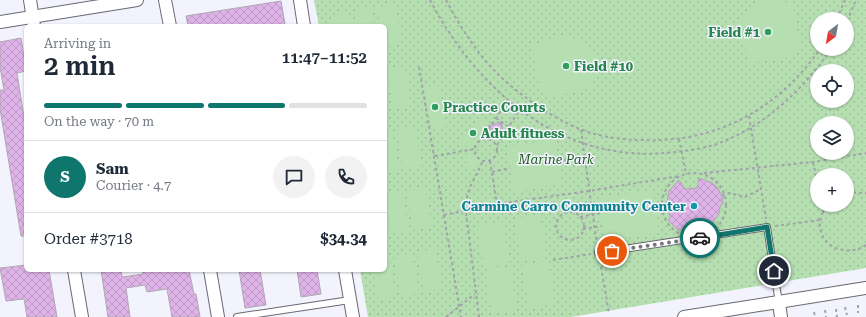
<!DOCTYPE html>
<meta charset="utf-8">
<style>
:root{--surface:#fff;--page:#f2f2f3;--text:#1f2937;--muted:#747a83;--line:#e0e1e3;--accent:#0f766e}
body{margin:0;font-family:"Roboto Serif",serif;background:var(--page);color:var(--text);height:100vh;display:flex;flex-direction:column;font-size:15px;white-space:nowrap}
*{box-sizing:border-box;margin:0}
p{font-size:13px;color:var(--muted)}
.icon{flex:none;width:22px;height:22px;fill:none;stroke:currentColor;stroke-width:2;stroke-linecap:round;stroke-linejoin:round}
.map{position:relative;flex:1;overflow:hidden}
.side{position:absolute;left:24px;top:24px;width:363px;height:248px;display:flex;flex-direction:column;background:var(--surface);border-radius:6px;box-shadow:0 1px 3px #0004}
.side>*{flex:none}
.needle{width:26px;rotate:211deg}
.fabs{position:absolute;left:810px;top:12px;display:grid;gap:8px}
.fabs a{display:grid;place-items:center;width:44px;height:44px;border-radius:50%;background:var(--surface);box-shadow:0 1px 3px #0004;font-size:20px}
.pin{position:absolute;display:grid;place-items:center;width:34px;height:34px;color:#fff;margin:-17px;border:2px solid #fff;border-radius:50%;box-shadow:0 1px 4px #0007}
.courier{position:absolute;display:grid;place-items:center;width:40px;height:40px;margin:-20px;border:3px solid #0f766e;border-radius:50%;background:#fff;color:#222;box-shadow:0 1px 5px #0007}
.head em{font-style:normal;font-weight:600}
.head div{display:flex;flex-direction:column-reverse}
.head{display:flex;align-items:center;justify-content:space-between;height:68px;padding:0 20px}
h1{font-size:26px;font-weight:600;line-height:30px}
.bar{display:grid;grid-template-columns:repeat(4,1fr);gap:6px 4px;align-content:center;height:48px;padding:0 20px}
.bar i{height:5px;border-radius:3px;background:var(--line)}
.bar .selected{background:var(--accent)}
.bar p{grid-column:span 4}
.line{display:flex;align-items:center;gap:10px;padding:0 20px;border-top:1px solid var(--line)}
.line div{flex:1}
.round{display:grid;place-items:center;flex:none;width:42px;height:42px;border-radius:21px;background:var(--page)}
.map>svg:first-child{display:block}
</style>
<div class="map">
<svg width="866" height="317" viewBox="0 0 866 317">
<defs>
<pattern id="park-dots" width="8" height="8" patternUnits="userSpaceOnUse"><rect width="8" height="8" fill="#b5dfb1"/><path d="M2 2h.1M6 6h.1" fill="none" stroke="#9cc099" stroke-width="1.8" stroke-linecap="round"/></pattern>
<pattern id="building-cross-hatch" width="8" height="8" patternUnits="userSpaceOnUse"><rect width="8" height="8" fill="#deb3e8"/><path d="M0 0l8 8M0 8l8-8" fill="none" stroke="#bf9ac8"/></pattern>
</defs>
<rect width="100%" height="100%" fill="#f3f3fe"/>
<path fill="url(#park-dots)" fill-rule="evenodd" d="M314 0H866V268L571 317H368L360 270H385V26H319ZM817 19H847V49H817ZM817 71H847V101H817ZM817 123H847V153H817ZM817 175H847V205H817Z"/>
<g fill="#b5dfb1">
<path d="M767 0C776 0 784 3 793 3L800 49 793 57 748 63C747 59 747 54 746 50 745 46 742 43 741 39 736 20 749 4 767 0Z"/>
<path d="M395 4 402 44 385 47V26H380L377 7Z"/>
<path d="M372 8 375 26H356L354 11Z"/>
<path d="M349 12 352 26H333L331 15Z"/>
<path d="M562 36C580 37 596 47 596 66 596 71 594 75 593 79 593 82 594 86 594 88L549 97 540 91 532 45C544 43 551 38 562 36Z"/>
<path d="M405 66 411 106 393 108 387 69Z"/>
<path d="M438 85 446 127 432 129 424 87Z"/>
<path d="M484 120H489C487 124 485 130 482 132 475 137 473 134 471 145L460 147C463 133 471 125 484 120Z"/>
<path d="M415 127 422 167 403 169 397 130Z"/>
<path d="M392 130 399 170 385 173V132Z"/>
<path d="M555 139 561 184 514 192 507 147Z"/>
<path d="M472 153 476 161 479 164 475 170C469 167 465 162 464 155Z"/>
<path d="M425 187 432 227 413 230 407 191Z"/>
<path d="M653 190 659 233 604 241 598 198Z"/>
<path d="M402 191 409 231 390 234 385 194Z"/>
<path d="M540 215 547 257 522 262 514 219Z"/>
<path d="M502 221 510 264 484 268 477 225Z"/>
<path d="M435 249 442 289 424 292 417 252Z"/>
<path d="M412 253 419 293 401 296 394 256Z"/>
<path d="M389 257 396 297 378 300 373 270H385V258Z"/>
<path d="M548 261 555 304 529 308 522 265Z"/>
<path d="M510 267 517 310 492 314 485 271Z"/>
</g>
<g fill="url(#building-cross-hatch)" stroke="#afa8b0">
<path d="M281 1 285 24 276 26V24L262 26H188L186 16Z"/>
<path d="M21 38 26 70V71L17 73 26 130V236H21L0 109V90H4L0 67V42Z"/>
<path d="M501 122 504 137 488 126Z"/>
<path d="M699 178 712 183 717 187 722 196 723 204H721L718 216 711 224 703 229 693 231V234L687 233 676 228 668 220 670 218 667 204 669 191 679 180 685 189 697 188Z"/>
<path d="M26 265V270H49L57 317H27L24 299 6 301 0 268Z"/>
<path d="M101 270H121L122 277 143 274 142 270H189L194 294H196L200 317H172L167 289 147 292 145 285 126 288 130 317H108Z"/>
<path d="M239 270H260L266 305 245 308Z"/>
<path d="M297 270H317L321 294 301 297Z"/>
</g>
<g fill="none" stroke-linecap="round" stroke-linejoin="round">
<g stroke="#686871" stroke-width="8">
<g id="lane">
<path d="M598 253 767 227 779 303"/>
<path d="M237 317 350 300"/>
</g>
</g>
<g stroke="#686871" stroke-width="14">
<g id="street">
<path d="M30 0 34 26"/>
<path d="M165 0 170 26"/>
<path d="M300 0 304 26"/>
<path d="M0 22 137 0"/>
<path d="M74 270 82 317"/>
<path d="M210 270 218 317"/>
<path d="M345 270 353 317"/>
<path d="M779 303 781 317"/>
<path d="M684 317 866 288"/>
</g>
</g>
<g stroke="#a2a2aa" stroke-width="2" stroke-dasharray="3 3" stroke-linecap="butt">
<path d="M430 0C479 93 564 166 675 152 694 150 713 147 731 138 771 120 806 86 831 49"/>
<path d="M446 0C463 32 483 63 511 86 532 103 555 119 580 129 600 137 622 140 643 140 717 143 778 109 820 49"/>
<path d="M837 19 845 0"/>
<path d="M847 21 856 0"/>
<path d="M419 67 461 317"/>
<path d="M749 116 766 219"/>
<path d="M496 118 509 127"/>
<path d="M581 130 597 245"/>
<circle cx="486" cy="150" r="11"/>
<path d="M482 139 508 100"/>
<path d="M679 139 686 173"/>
<path d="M497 145 520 109"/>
<path d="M435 156 475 149"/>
<path d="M490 161 497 204"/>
<path d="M558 161 585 158"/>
<path d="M813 162 817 180"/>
<path d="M492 172 510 168"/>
<circle cx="694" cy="205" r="32"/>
<path d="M704 173 813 162 866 153"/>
<path d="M847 192 866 193"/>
<path d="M722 196 729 193 745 197 761 189"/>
<path d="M822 205 823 212 827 205"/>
<path d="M823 212C821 217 819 222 820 227 822 249 850 257 866 245"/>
<circle cx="570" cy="226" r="14"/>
<path d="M444 215 497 204 589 191 679 176"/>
<path d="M580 217 600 213"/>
<path d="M775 226 820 220"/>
<path d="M583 229 602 226"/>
<path d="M553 260 591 254"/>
<path d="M600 261 609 313"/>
<path d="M858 305V313"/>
<path d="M845 307 847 315"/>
<path d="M836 309 837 317"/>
<path d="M825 310 826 317"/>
<path d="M814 312 815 317"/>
<path d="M446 317 475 294"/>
<path d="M479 317 465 204 470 187 483 161"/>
</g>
<use href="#lane" stroke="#fff" stroke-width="6"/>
<use href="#street" stroke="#fff" stroke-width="12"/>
</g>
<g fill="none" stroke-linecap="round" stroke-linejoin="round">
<path stroke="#76767d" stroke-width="4" stroke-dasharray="0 7.2" d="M612 251 700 238"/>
<path stroke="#0f766e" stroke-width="5" d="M700 238 767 227 774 271"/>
</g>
<g fill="#2e9e5b" stroke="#f3f3fe" stroke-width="1.5">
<circle cx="768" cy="32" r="4"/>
<circle cx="566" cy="66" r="4"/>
<circle cx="435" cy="107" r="4"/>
<circle cx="473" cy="133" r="4"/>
</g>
<circle fill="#0f9aa8" stroke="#f3f3fe" stroke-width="1.5" cx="694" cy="206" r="4"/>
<g text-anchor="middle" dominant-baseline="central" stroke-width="3" stroke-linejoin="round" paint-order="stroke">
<g font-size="13" font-weight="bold" fill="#27864d" stroke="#f3f3fe" text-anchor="start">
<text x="760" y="32" text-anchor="end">Field #1</text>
<text x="574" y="66">Field #10</text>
<text x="443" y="107">Practice Courts</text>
<text x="481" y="133">Adult fitness</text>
</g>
<g font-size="13" font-style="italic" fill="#1e5d1d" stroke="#f3f3fe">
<text x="556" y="159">Marine Park</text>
</g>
<g font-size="13" font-weight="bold" fill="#0d838f" stroke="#f3f3fe" text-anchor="end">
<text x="686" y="206">Carmine Carro Community Center</text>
</g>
</g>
</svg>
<div class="fabs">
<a><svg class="needle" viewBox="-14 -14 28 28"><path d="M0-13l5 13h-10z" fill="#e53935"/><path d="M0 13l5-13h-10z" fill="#747a83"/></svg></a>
<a><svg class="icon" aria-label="locate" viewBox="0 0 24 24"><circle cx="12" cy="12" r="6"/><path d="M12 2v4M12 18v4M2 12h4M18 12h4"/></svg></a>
<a><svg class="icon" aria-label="layers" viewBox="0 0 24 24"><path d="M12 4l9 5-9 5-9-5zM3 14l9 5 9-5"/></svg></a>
<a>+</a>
</div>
<div class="pin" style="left:612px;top:251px;background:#ea580c"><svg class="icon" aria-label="bag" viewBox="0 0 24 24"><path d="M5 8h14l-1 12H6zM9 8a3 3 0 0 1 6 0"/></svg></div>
<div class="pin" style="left:774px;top:271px;background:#1f2937"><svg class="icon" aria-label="home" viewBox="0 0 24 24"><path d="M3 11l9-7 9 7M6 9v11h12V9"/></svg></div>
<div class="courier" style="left:700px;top:238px"><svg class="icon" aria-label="car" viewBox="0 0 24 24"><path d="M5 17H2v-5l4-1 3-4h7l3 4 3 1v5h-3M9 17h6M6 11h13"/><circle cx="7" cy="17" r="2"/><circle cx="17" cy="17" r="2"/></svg></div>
<section class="side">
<div class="head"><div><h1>2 min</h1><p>Arriving in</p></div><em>11:47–11:52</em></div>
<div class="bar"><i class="selected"></i><i class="selected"></i><i class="selected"></i><i></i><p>On the way · 70 m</p></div>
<div class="line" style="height:72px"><b class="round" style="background:var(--accent);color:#fff">S</b><div><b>Sam</b><p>Courier · 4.7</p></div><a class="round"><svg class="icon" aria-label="chat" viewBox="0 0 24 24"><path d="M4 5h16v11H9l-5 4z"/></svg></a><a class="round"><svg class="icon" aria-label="phone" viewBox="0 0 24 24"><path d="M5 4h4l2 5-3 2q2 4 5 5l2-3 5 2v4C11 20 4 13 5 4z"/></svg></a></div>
<div class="line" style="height:52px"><div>Order #3718</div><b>$34.34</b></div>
</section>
</div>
